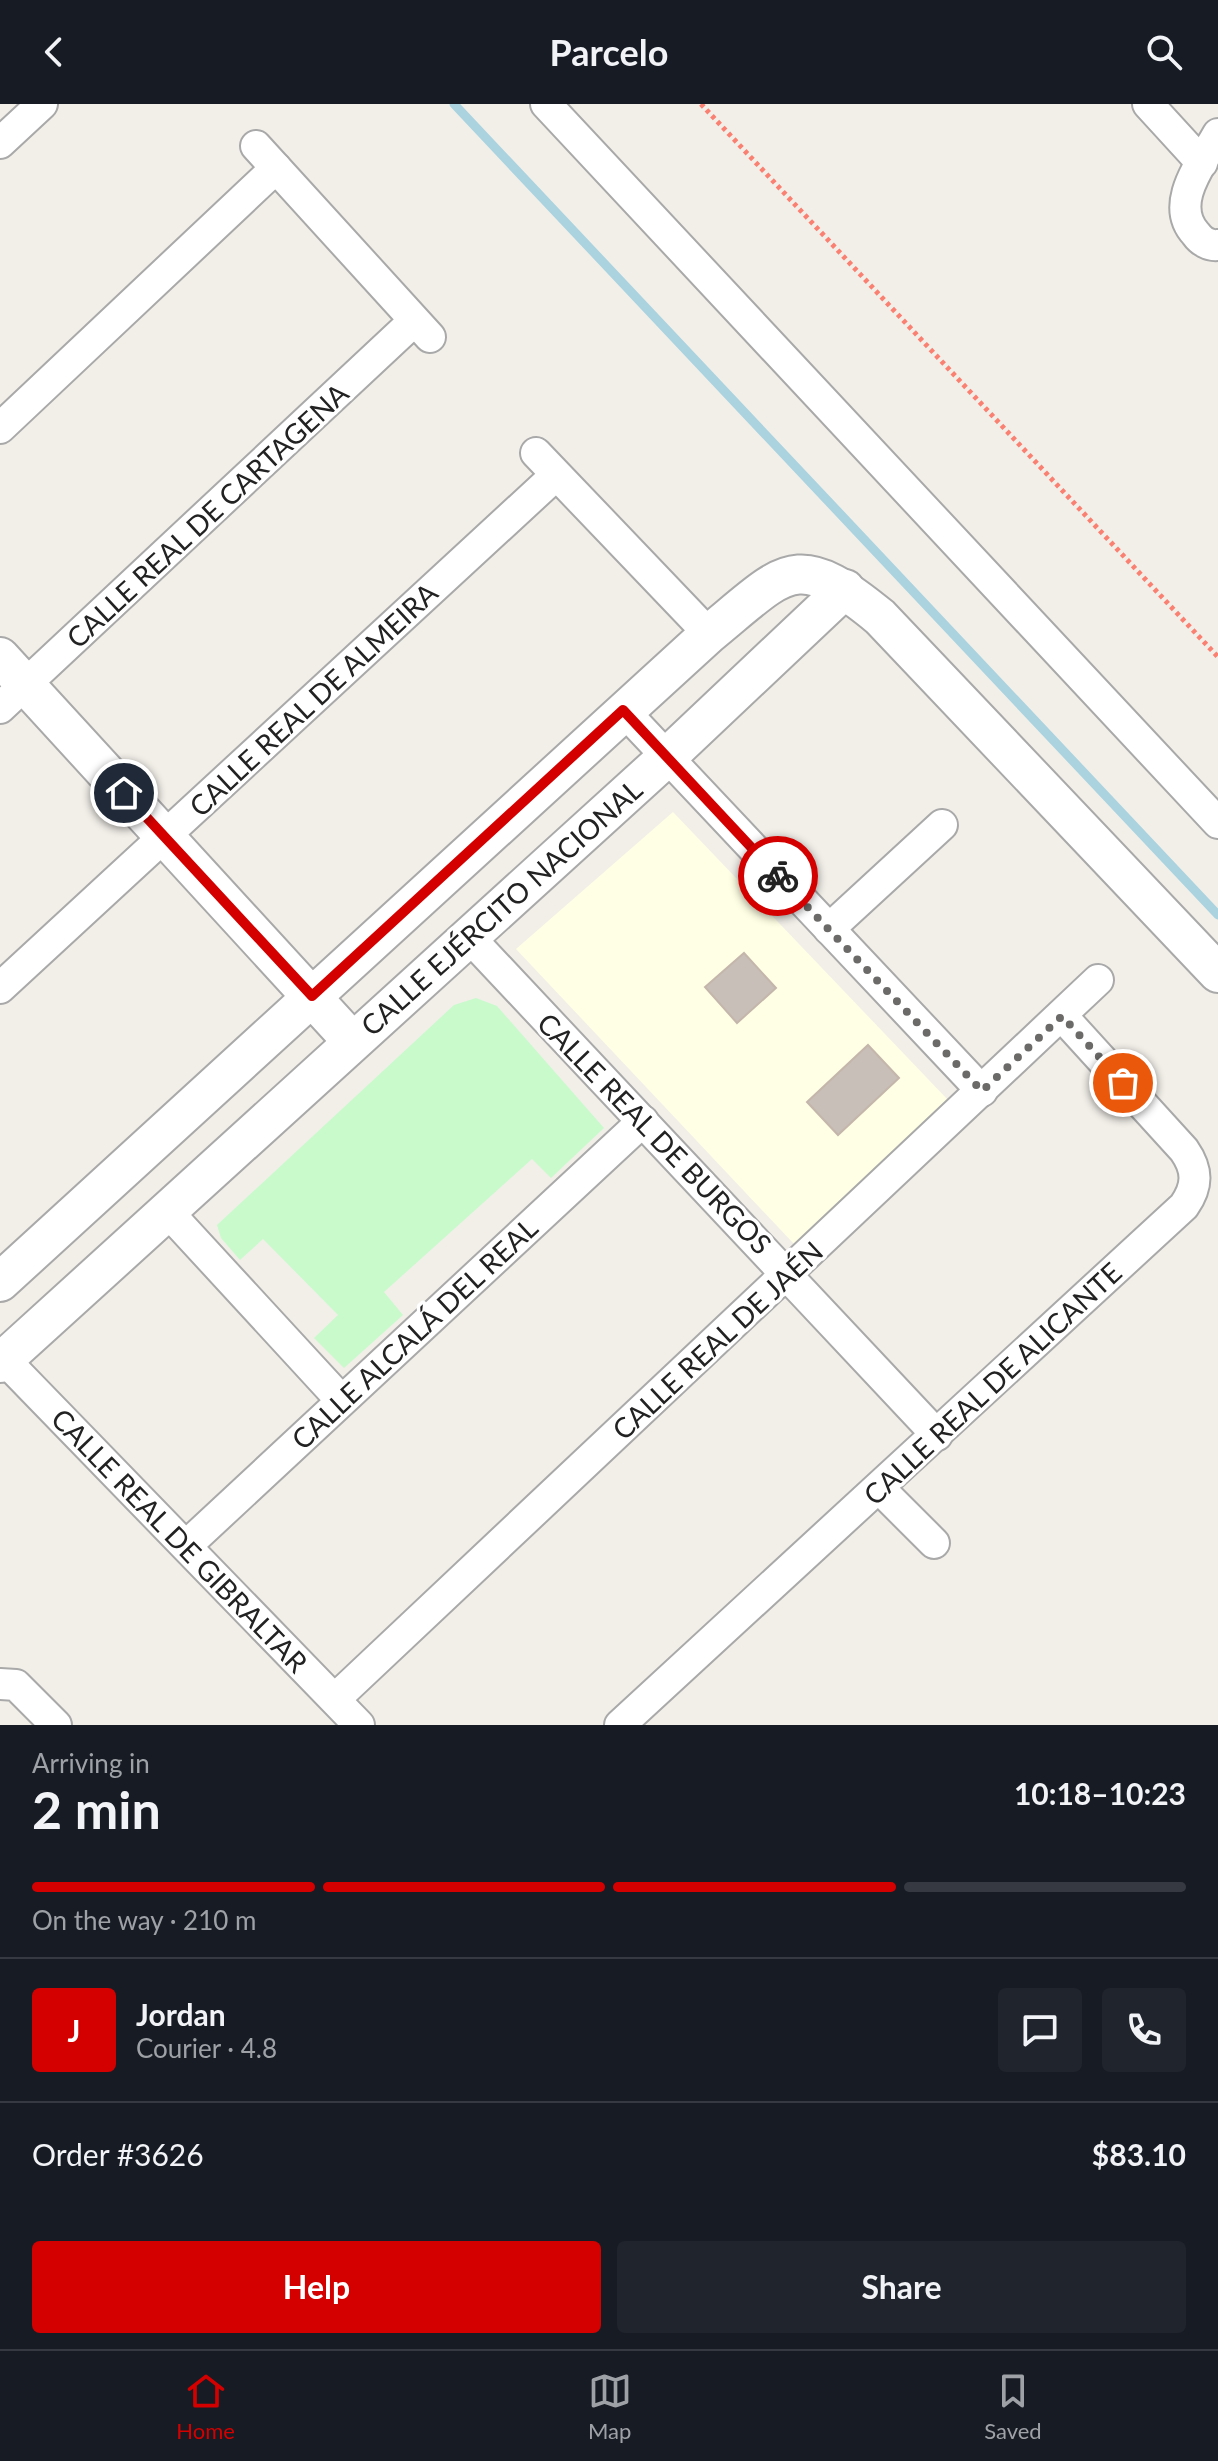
<!DOCTYPE html>
<meta charset="utf-8">
<style>
:root{--surface:#171b24;--page:#20242c;--text:#f1f3f6;--muted:#9ea1a6;--line:#363941;--accent:#d40000}
body{margin:0;font-family:Lato,sans-serif;background:var(--page);color:var(--text);height:100vh;display:flex;flex-direction:column;font-size:30px;white-space:nowrap}
*{box-sizing:border-box;margin:0}
p{font-size:26px;color:var(--muted)}
.icon{flex:none;width:44px;height:44px;fill:none;stroke:currentColor;stroke-width:2;stroke-linecap:round;stroke-linejoin:round}
.map{position:relative;height:1621px;overflow:hidden}
.drawer{display:flex;flex-direction:column;background:var(--surface);flex:1}
.drawer>*{flex:none}
.pin{position:absolute;display:grid;place-items:center;width:68px;height:68px;color:#fff;margin:-34px;border:4px solid #fff;border-radius:50%;box-shadow:0 2px 8px #0007}
.courier{position:absolute;display:grid;place-items:center;width:80px;height:80px;margin:-40px;border:6px solid #d40000;border-radius:50%;background:#fff;color:#222;box-shadow:0 2px 10px #0007}
.summary em{font-style:normal;font-weight:700}
.summary div{display:flex;flex-direction:column-reverse}
.summary{display:flex;align-items:center;justify-content:space-between;height:136px;padding:0 32px}
h1{font-size:52px;font-weight:700;line-height:60px}
.bar{display:grid;grid-template-columns:repeat(4,1fr);gap:12px 8px;align-content:center;height:96px;padding:0 32px}
.bar i{height:10px;border-radius:6px;background:var(--line)}
.bar .active{background:var(--accent)}
.bar p{grid-column:span 4}
.line{display:flex;align-items:center;gap:20px;padding:0 32px;border-top:2px solid var(--line)}
.line div{flex:1}
.round{display:grid;place-items:center;flex:none;width:84px;height:84px;border-radius:8px;background:var(--page)}
.action{display:flex;gap:16px;margin-top:auto;padding:16px 32px}
.action a{flex:1;height:92px;border-radius:8px;background:var(--accent);color:#fff;font-size:32px;font-weight:700;line-height:92px;text-align:center}
.action a+a{background:var(--page);color:var(--text)}
header{display:flex;justify-content:space-between;align-items:center;height:104px;padding:0 32px;background:var(--surface);font-size:36px;font-weight:700}
.tabs{display:flex;justify-content:space-around;align-items:center;height:112px;border-top:2px solid var(--line);background:var(--surface);font-size:22px;color:var(--muted)}
.tabs a{display:grid;justify-items:center;gap:4px}
.tabs .active{color:var(--accent)}
.map>svg:first-child{display:block}
</style>
<header><svg class="icon" aria-label="back" viewBox="0 0 24 24"><path d="M15 5l-7 7 7 7"/></svg>Parcelo<svg class="icon" aria-label="search" viewBox="0 0 24 24"><circle cx="10" cy="10" r="6"/><path d="M15 15l6 6"/></svg></header>
<div class="map">
<svg width="1218" height="1621" viewBox="0 0 1218 1621">
<rect width="100%" height="100%" fill="#f2efe9"/>
<path fill="#ffffe5" d="M673 708 948 996 794 1140 516 845Z"/>
<path fill="#c8facc" d="M476 894 497 902 604 1024 551 1074 532 1055 384 1188 403 1211 344 1264 314 1234 338 1211 263 1135 240 1156 221 1134 217 1121 454 901Z"/>
<g fill="none" stroke-linecap="round" stroke-linejoin="round">
<path stroke="#aad3df" stroke-width="9" d="M454 0 1218 811"/>
</g>
<g fill="#c7bfb8" stroke="#c4b6ab" stroke-width="2">
<path d="M744 849 776 884 737 919 705 883Z"/>
<path d="M868 941 899 974 838 1031 807 998Z"/>
</g>
<g fill="none" stroke-linecap="round" stroke-linejoin="round">
<g stroke="#a9a9a9" stroke-width="34">
<g id="minor">
<path d="M546 0 1218 719"/>
<path d="M1148 0 1202 59"/>
<path d="M1218 30C1202 59 1168 100 1196 130 1201 137 1209 142 1218 141"/>
<path d="M0 39 42 0"/>
<path d="M256 42 430 233"/>
<path d="M0 324 276 64"/>
<path d="M536 349 709 530"/>
<path d="M0 604 414 217"/>
<path d="M623 606 982 987"/>
<path d="M829 825 942 721"/>
<path d="M470 834 937 1331"/>
<path d="M0 884 556 371"/>
<path d="M167 1107 341 1296"/>
<path d="M0 1251 359 1621"/>
<path d="M879 1384 934 1439"/>
<path d="M186 1442 643 1017"/>
<path d="M0 1580 16 1581 56 1621"/>
<path d="M335 1595 1098 876"/>
<path d="M620 1621 1184 1102C1198 1082 1198 1066 1184 1046L1062 912"/>
</g>
</g>
<g stroke="#a9a9a9" stroke-width="42">
<g id="tertiary">
<path d="M0 553 352 937"/>
<path d="M0 1178 709 530C786 467 795 443 880 513L1218 869"/>
<path d="M0 1259 666 654 845 485"/>
</g>
</g>
<path stroke="#fa8072" stroke-width="5" stroke-dasharray="4 4" stroke-linecap="butt" d="M701 0 1218 553"/>
<use href="#minor" stroke="#fff" stroke-width="30"/>
<use href="#tertiary" stroke="#fff" stroke-width="38"/>
</g>
<g fill="none" stroke-linecap="round" stroke-linejoin="round">
<path stroke="#6b6a68" stroke-width="8" stroke-dasharray="0 14.4" d="M778 772 982 987 1062 912 1123 979"/>
<path stroke="#d40000" stroke-width="10" d="M124 689 312 892 623 606 778 772"/>
</g>
<g text-anchor="middle" dominant-baseline="central" stroke-width="7" stroke-linejoin="round" paint-order="stroke">
<g font-size="28" fill="#222" stroke="#fff">
<text transform="translate(207 411) rotate(-43)">CALLE REAL DE CARTAGENA</text>
<text transform="translate(313 595) rotate(-43)">CALLE REAL DE ALMEIRA</text>
<text transform="translate(501 803) rotate(-42)">CALLE EJÉRCITO NACIONAL</text>
<text transform="translate(655 1029) rotate(46)">CALLE REAL DE BURGOS</text>
<text transform="translate(414 1229) rotate(-43)">CALLE ALCALÁ DEL REAL</text>
<text transform="translate(717 1236) rotate(-43)">CALLE REAL DE JAÉN</text>
<text transform="translate(992 1279) rotate(-43)">CALLE REAL DE ALICANTE</text>
<text transform="translate(180 1436) rotate(46)">CALLE REAL DE GIBRALTAR</text>
</g>
</g>
</svg>
<div class="pin" style="left:1123px;top:979px;background:#ea580c"><svg class="icon" aria-label="bag" viewBox="0 0 24 24"><path d="M5 8h14l-1 12H6zM9 8a3 3 0 0 1 6 0"/></svg></div>
<div class="pin" style="left:124px;top:689px;background:#1f2937"><svg class="icon" aria-label="home" viewBox="0 0 24 24"><path d="M3 11l9-7 9 7M6 9v11h12V9"/></svg></div>
<div class="courier" style="left:778px;top:772px"><svg class="icon" aria-label="bike" viewBox="0 0 24 24"><circle cx="6" cy="16" r="4"/><circle cx="18" cy="16" r="4"/><path d="M6 16l4-8h5l3 8M10 8l3 8H6M13 5h3"/></svg></div>
</div>
<section class="drawer">
<div class="summary"><div><h1>2 min</h1><p>Arriving in</p></div><em>10:18–10:23</em></div>
<div class="bar"><i class="active"></i><i class="active"></i><i class="active"></i><i></i><p>On the way · 210 m</p></div>
<div class="line" style="height:144px"><b class="round" style="background:var(--accent);color:#fff">J</b><div><b>Jordan</b><p>Courier · 4.8</p></div><a class="round"><svg class="icon" aria-label="chat" viewBox="0 0 24 24"><path d="M4 5h16v11H9l-5 4z"/></svg></a><a class="round"><svg class="icon" aria-label="phone" viewBox="0 0 24 24"><path d="M5 4h4l2 5-3 2q2 4 5 5l2-3 5 2v4C11 20 4 13 5 4z"/></svg></a></div>
<div class="line" style="height:104px"><div>Order #3626</div><b>$83.10</b></div>
<div class="action"><a>Help</a><a>Share</a></div>
</section>
<nav class="tabs">
<a class="active"><svg class="icon" aria-label="home" viewBox="0 0 24 24"><path d="M3 11l9-7 9 7M6 9v11h12V9"/></svg>Home</a>
<a><svg class="icon" aria-label="map" viewBox="0 0 24 24"><path d="M3 6l6-2 6 2 6-2v14l-6 2-6-2-6 2zM9 4v14M15 6v14"/></svg>Map</a>
<a><svg class="icon" aria-label="saved" viewBox="0 0 24 24"><path d="M7 4h10v16l-5-4-5 4z"/></svg>Saved</a>
</nav>
